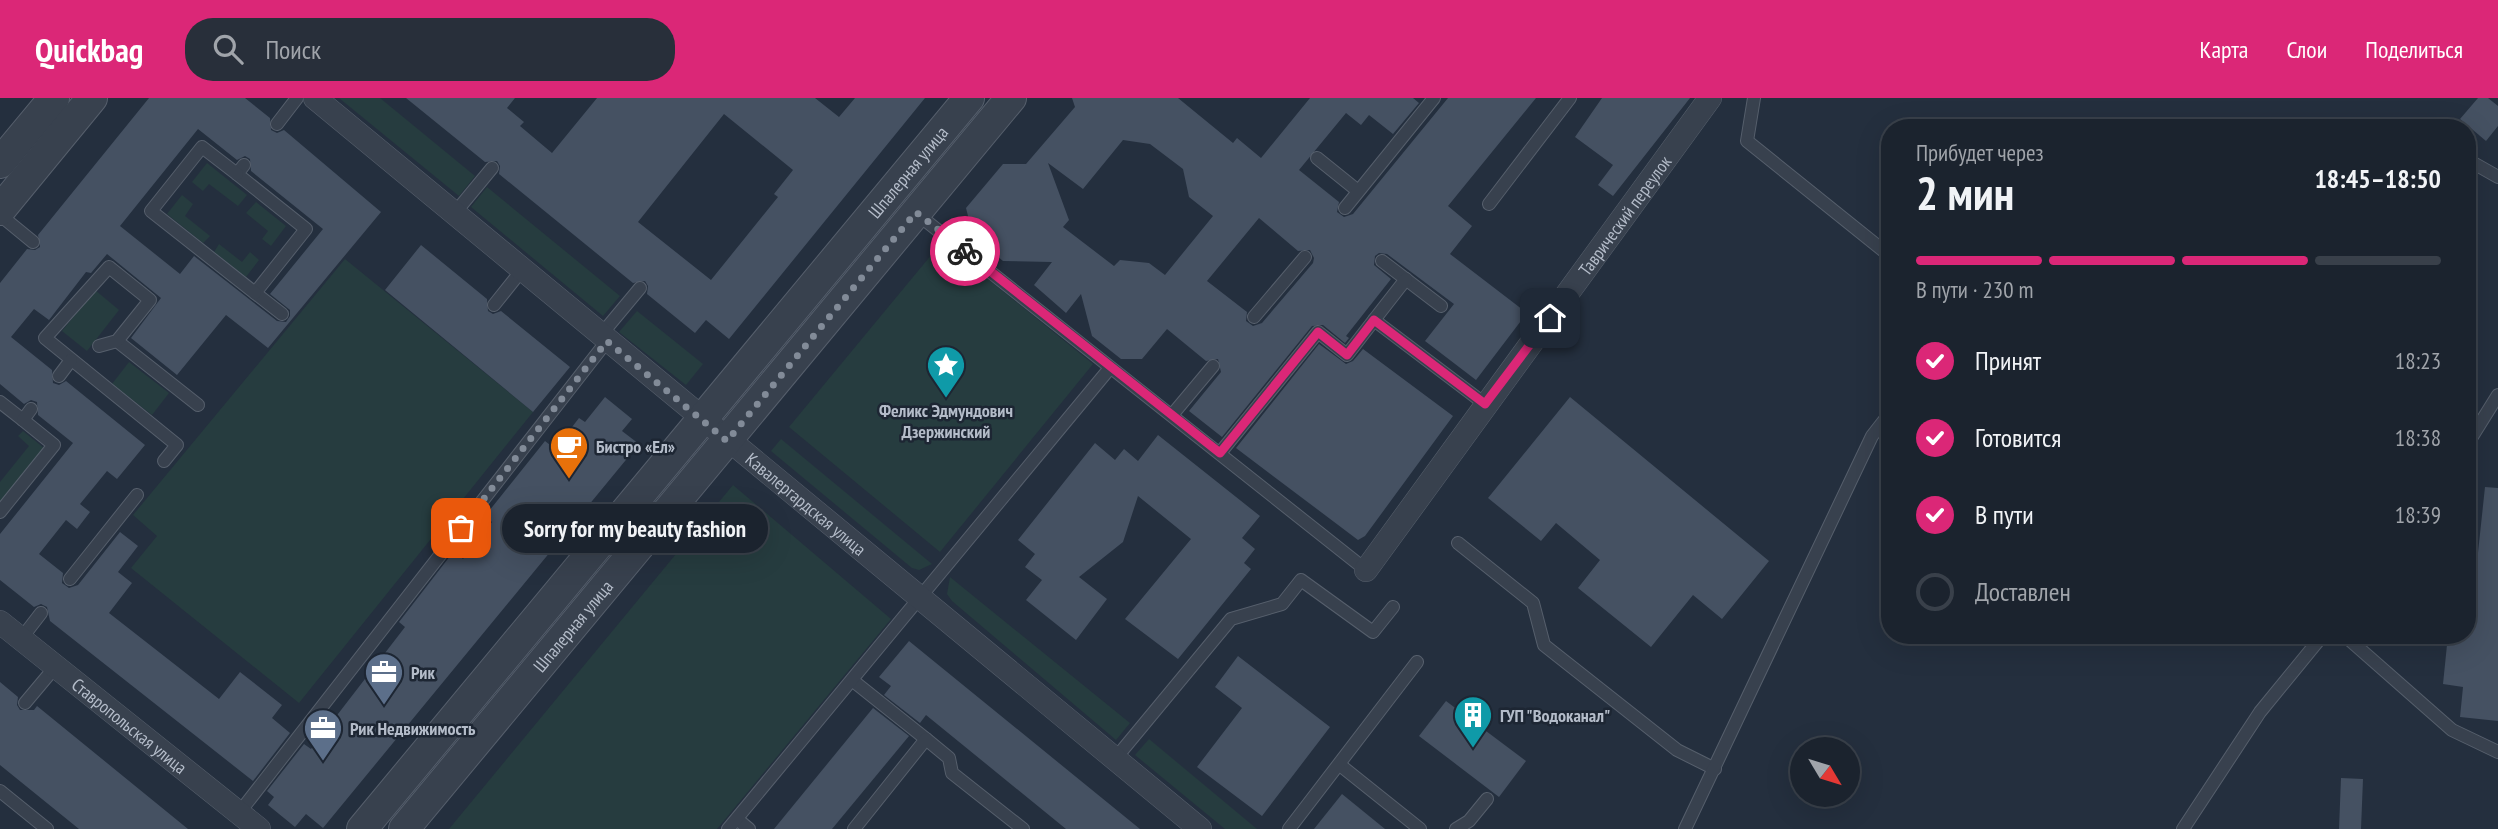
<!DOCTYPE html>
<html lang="ru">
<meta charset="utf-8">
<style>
:root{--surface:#1b232e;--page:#282f3a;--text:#f1f3f6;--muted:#a0a4aa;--line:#39404a;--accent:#db2777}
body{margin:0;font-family:"PT Sans Narrow",sans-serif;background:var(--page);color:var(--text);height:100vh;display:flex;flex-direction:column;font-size:26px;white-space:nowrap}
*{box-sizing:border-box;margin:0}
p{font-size:23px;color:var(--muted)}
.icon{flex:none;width:38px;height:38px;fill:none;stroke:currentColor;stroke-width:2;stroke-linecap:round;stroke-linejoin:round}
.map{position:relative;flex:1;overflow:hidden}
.panel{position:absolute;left:1881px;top:21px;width:595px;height:525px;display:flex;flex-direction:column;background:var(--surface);border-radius:28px;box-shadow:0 7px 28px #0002,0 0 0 2px var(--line)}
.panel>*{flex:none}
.needle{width:46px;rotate:128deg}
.tools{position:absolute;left:1790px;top:639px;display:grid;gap:14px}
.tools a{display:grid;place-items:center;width:70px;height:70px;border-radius:50%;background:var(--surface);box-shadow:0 7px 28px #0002,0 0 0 2px var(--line);font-size:35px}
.pin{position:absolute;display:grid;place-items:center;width:60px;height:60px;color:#fff;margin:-30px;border-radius:14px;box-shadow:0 4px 10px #0006}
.courier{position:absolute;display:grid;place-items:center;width:70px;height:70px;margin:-35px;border:5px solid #db2777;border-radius:50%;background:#fff;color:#222;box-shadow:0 2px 9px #0007}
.bubble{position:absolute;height:49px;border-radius:24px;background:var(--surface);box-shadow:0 7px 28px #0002,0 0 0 2px var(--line);font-size:23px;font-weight:800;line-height:49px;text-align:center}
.summary em{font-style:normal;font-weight:800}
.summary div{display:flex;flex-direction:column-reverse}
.summary{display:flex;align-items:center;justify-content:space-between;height:119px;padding:0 35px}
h1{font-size:46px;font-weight:800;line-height:52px}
.bar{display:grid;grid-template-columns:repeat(4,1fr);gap:10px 7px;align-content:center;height:84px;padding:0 35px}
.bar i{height:9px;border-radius:5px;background:var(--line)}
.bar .current{background:var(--accent)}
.bar p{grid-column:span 4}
ol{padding:0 35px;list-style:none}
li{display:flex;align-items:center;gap:21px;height:77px}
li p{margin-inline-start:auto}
li .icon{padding:7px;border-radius:50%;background:var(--accent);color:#fff;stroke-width:4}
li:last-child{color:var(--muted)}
li i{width:38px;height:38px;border:4px solid var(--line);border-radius:50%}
header{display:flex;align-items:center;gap:42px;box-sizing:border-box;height:98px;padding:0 35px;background:var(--accent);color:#fff}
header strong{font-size:33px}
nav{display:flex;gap:38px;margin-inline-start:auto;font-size:24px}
.search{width:490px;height:63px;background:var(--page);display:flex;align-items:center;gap:18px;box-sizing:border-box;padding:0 24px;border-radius:28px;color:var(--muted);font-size:26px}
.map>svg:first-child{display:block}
</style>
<header>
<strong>Quickbag</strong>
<div class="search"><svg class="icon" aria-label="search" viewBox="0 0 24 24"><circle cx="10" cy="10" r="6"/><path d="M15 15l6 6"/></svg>Поиск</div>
<nav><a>Карта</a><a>Слои</a><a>Поделиться</a></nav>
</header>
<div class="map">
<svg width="2498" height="731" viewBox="0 0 2498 731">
<rect width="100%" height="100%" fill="#242f3e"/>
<g fill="#263c3f">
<path d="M339 0H380L475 78 459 98Z"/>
<path d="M207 65 247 97 238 108 209 86 203 93 192 84Z"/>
<path d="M487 89 620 198 603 218 471 109Z"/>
<path d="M182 97 193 106 185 118 210 138 203 145 167 116Z"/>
<path d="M256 104 286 128 271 148 262 141 268 133 246 115Z"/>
<path d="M942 144 1093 266 940 454 789 329Z"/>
<path d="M219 146 242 164 250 154 259 162 246 179 214 154Z"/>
<path d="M345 161 533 314 299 605 131 470 157 438 133 417Z"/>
<path d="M95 192 119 212 87 253 62 233Z"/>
<path d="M637 213 703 266 686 287 619 234Z"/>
<path d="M129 264 169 295 152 317 112 286Z"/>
<path d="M23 333 44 350 0 405V384L29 348 18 338Z"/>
<path d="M781 341 932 466 919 472 912 470 771 353Z"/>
<path d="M733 387 891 521 717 731H449Z"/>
<path d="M950 479 1130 625 1116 642 952 503 947 496Z"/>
<path d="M1149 641 1257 731H1225L1135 657Z"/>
</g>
<g fill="#455162" fill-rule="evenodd">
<path d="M149 0H245L270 20 271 32 277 35 284 32 381 114 268 250 226 217 177 277 131 240 161 200 107 156 91 175 86 174 49 222 34 211 11 239 52 272 53 285 59 287 66 283 145 347 117 381 107 373 80 406 90 414 77 431 66 422 39 456 63 475 62 485 69 490 78 487 120 434 138 448 118 474 132 485 109 515 219 601 240 574 282 607 272 620 290 635 253 683 50 523 47 509 41 506 34 509 0 482V436L73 345 38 317 37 304 31 302 24 306 0 286V185L27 151 35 152 40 149 38 137ZM198 31 237 62 245 58 250 61 251 73 323 131 270 196 290 212V218L286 224 277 223 194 158 180 176 120 128Z"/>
<path d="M406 0H515L507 10 524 24 520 28 552 55 597 0H815L839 19 855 0H925L729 241 706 222 695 235 647 196 648 188 645 183 633 185 499 76 500 68 497 63 485 64ZM724 16 793 72 774 96 778 99 711 182 638 124Z"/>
<path d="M1072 0H1178L1233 45 1237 40 1261 60 1310 0H1413L1419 5 1393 36 1369 17 1361 27 1346 15 1299 72 1339 104 1337 114 1344 119 1353 116 1448 0H1536L1448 108 1472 128 1450 156 1527 215 1476 282 1425 243 1454 206 1387 156 1379 155 1375 158 1374 167 1391 181 1346 238 1349 240 1345 245 1323 227 1312 228 1222 339 1189 313 1221 274 1218 261 1206 263 1167 231 1142 261H1121L1092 238 1081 196 1066 215 1034 187 1052 164 1003 163 973 138 966 110 1003 66H1026L1075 9ZM1123 42 1150 46 1183 71 1189 99 1213 118 1165 177 1149 165 1120 162 1114 168 1063 129 1069 122 1048 65 1083 91ZM1259 120 1298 153 1310 152 1314 160 1313 165 1262 225 1253 228 1246 223 1247 214 1207 183Z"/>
<path d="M1602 0H1690L1613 98 1598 87 1613 67 1575 39Z"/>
<path d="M2478 0H2488L2498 8V28L2486 43 2460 21Z"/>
<path d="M421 147 487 201 488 213 493 216 501 213 570 269 533 314 385 192Z"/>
<path d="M1319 246 1346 266 1353 263 1363 251 1453 318 1365 438 1358 442 1236 350Z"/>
<path d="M605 299 632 321 622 333 639 346 323 730 306 716 295 729 268 707 274 699 267 693 304 646 311 651 405 529 399 524 454 453 463 461 492 424 485 418 545 343 555 351 579 320 585 324Z"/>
<path d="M1570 299 1769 463 1722 521 1693 497 1651 549 1578 490 1600 462 1556 425 1541 443 1488 400Z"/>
<path d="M1158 337 1260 418 1242 440 1255 451 1244 465 1251 471 1178 561 1125 521 1191 441 1138 398 1123 444 1079 479 1107 501 1076 542 1026 502 1042 482 1025 469 1035 456 1018 442 1095 345 1115 362 1124 351 1138 363Z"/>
<path d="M2485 389 2498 390V623L2460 619 2463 589 2443 586 2448 537H2468V463L2477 464Z"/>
<path d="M909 543 1140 731H1066L926 617 920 625 884 597 891 588 879 579Z"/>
<path d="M1238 558 1330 629 1262 718 1197 669 1242 610 1215 589Z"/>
<path d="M0 584 18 599 17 607 20 612H34L37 608 188 731H79L0 667Z"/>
<path d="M1446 603 1526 663 1499 699 1419 638Z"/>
<path d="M873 610 909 638 832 731H774Z"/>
<path d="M2341 680 2363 681 2361 731H2339Z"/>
<path d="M1342 696 1385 731H1314Z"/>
</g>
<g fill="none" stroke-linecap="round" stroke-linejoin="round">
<g stroke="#565f6c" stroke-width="14">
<g id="service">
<path d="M1754 0 1747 43 1890 158"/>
<path d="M277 26 297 0"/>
<path d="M1317 60 1358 93"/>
<path d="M2468 62 2498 79"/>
<path d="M244 67 237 76 306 131 255 195 282 216"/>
<path d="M237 76 202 49 151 113 255 195"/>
<path d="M1489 106 1570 0"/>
<path d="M1345 110 1434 0"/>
<path d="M916 115 1366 472"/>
<path d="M454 116 492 70"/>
<path d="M0 117 33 144"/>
<path d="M1382 163 1441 208"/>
<path d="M1406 181 1374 222 1485 306"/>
<path d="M494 207 522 172"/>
<path d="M1254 219 1305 159"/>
<path d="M600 238 640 190"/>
<path d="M117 243 198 307"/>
<path d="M99 248 117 243 150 202 109 169 45 240 177 347 164 363"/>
<path d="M59 278 71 262"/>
<path d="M0 304 23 322"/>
<path d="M1172 317 1213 268"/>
<path d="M2468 345 2498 297"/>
<path d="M1220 355 1318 234 1347 257 1374 222"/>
<path d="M0 414 54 347 23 322 31 311"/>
<path d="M1458 445 1533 505 1544 547 1677 652 1715 671"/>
<path d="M70 481 137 397"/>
<path d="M2344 537 2452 632 2498 654"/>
<path d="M21 541 41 515"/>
<path d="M852 582 926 641"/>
<path d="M25 605 56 568"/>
<path d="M1115 661 1231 521 1282 506 1301 482 1373 534 1393 509"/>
<path d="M1340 667 1420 731"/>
<path d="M0 693 47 731"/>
<path d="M239 715 607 243"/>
<path d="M737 721 749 731"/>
<path d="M728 731 1110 270"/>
<path d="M854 731 926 641 949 660 952 675 1023 731"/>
<path d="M1289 731 1417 564"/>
<path d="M1456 731 1469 723 1487 701"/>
<path d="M1685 731 1872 338 1890 315"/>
<path d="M2183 731 2260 614 2323 537"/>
</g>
</g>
<g stroke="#565f6c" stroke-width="24">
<g id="minor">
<path id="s1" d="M315 0 1200 731"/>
<path id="s2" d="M1366 472 1710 0"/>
<path id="s3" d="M0 524 259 731"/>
</g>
</g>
<g stroke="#565f6c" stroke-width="32">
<g id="tertiary">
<path d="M0 65 54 0"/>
<path d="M0 112 92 0"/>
<path id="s4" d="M362 731 969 0"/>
<path id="s5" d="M404 731 1011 0"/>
</g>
</g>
<use href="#service" stroke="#38414e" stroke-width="12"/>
<use href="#minor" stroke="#38414e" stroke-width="23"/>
<use href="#tertiary" stroke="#38414e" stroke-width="30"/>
</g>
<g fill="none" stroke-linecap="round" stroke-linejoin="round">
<path stroke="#828b98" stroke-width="7" stroke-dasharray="0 12.6" d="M461 430 607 243 727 343 916 114 965 153"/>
<path stroke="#db2777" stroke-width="9" d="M965 153 1220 355 1318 234 1347 257 1374 222 1485 306 1550 220"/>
</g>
<defs>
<g id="sight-pin" transform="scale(2.0125)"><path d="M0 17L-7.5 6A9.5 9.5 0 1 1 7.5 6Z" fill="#0f9aa8" stroke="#1d2633"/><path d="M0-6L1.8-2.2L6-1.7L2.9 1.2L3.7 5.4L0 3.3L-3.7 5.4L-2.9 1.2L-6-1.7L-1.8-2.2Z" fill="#fff"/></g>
<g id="cafe-pin" transform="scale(2.0125)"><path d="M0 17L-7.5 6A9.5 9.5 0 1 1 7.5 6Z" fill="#e8710a" stroke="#1d2633"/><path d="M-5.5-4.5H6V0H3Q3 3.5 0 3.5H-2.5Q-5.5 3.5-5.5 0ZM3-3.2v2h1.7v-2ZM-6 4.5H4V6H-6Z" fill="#fff"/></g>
<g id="office-pin" transform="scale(2.0125)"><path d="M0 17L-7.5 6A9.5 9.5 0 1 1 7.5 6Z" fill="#5c6f8a" stroke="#1d2633"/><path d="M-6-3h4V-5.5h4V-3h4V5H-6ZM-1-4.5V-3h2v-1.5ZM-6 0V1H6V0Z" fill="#fff"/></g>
<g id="building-pin" transform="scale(2.0125)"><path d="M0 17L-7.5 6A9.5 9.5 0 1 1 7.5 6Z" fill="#0f9aa8" stroke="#1d2633"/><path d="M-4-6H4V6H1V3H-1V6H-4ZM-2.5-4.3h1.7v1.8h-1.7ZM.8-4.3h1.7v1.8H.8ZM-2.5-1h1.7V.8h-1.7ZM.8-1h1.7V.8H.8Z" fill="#fff"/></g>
</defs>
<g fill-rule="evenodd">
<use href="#sight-pin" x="946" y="267"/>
<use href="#cafe-pin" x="569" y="348"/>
<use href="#office-pin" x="384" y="574"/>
<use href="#building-pin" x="1473" y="617"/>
<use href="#office-pin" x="323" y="630"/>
</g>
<g text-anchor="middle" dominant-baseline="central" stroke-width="5" stroke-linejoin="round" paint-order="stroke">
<g font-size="18" fill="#b4bcc9" stroke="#1d2633">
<text stroke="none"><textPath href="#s4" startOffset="854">Шпалерная улица</textPath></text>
<text stroke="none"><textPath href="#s2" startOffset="439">Таврический переулок</textPath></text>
<text stroke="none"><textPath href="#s1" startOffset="637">Кавалергардская улица</textPath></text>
<text stroke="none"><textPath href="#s5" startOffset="264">Шпалерная улица</textPath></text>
<text stroke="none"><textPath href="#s3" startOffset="166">Ставропольская улица</textPath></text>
</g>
<g font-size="18" font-weight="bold" fill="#b4bcc9" stroke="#1d2633" text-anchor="start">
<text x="946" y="312" text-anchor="middle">Феликс Эдмундович<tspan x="946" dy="21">Дзержинский</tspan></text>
<text x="596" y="348">Бистро «Ел»</text>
<text x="411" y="574">Рик</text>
<text x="1500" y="617">ГУП "Водоканал"</text>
<text x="350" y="630">Рик Недвижимость</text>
</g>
</g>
</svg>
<div class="tools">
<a><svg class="needle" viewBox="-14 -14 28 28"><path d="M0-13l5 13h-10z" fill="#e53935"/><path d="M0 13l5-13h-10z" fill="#a0a4aa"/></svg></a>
</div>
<div class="pin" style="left:461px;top:430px;background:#ea580c"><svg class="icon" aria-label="bag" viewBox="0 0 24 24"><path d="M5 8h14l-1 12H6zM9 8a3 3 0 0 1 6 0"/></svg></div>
<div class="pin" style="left:1550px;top:220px;background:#1f2937"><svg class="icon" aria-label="home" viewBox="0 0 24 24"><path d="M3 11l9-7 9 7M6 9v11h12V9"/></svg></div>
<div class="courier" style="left:965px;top:153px"><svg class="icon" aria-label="bike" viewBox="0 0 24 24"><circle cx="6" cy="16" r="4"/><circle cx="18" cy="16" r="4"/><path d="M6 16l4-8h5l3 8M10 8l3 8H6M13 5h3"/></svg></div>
<div class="bubble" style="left:502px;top:406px;width:266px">Sorry for my beauty fashion</div>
<section class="panel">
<div class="summary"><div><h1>2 мин</h1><p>Прибудет через</p></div><em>18:45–18:50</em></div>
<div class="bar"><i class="current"></i><i class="current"></i><i class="current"></i><i></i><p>В пути · 230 m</p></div>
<ol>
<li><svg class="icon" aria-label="check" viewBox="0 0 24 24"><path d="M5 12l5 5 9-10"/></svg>Принят<p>18:23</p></li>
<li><svg class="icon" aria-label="check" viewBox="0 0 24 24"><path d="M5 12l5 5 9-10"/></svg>Готовится<p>18:38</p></li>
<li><svg class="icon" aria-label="check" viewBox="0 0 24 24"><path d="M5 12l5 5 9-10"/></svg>В пути<p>18:39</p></li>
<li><i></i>Доставлен</li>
</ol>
</section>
</div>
